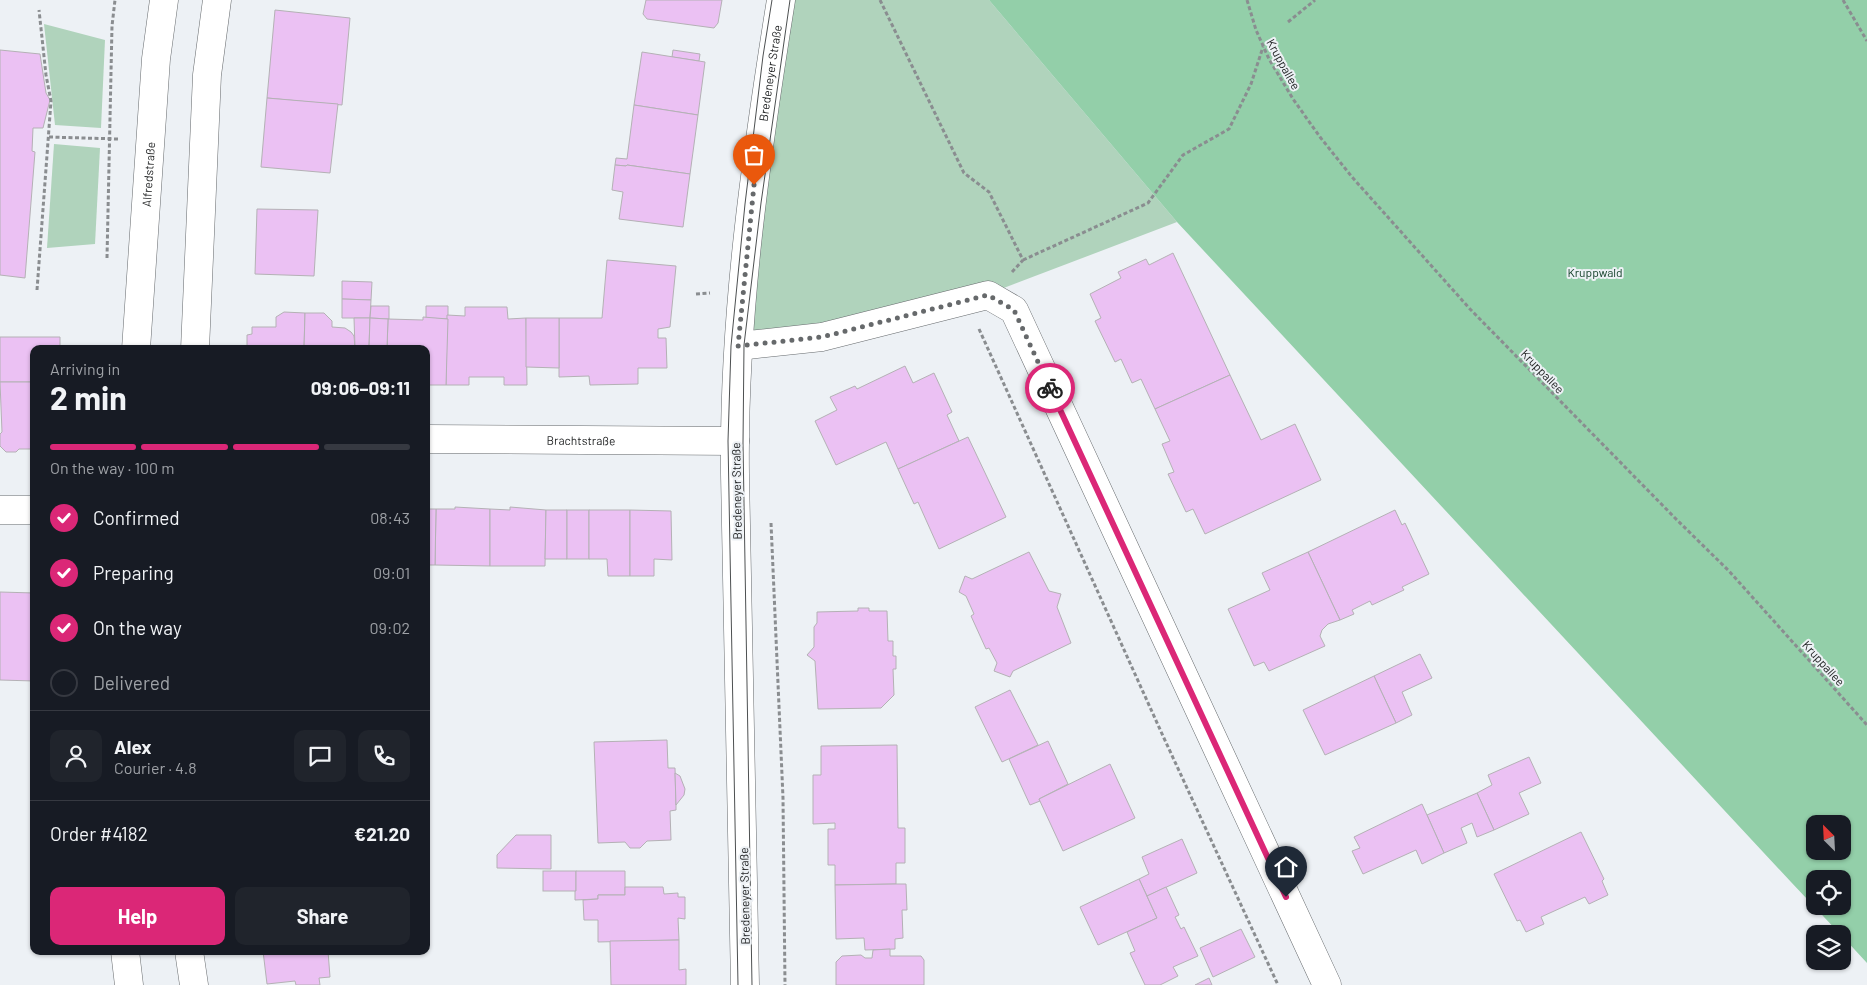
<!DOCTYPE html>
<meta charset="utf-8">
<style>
:root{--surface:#171b24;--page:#20242c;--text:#f1f3f6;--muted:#9ea1a6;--line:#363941;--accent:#db2777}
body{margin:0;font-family:Barlow,sans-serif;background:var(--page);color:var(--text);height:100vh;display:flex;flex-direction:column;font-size:19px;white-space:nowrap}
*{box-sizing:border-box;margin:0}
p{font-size:16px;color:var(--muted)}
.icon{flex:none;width:28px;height:28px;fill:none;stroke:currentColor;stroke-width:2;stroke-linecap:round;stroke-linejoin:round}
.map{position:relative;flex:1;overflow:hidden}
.side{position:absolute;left:30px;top:345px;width:400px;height:610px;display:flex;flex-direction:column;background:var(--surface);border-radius:10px;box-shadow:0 1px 4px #0004}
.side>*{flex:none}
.needle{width:32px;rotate:336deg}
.fabs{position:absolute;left:1806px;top:815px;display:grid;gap:10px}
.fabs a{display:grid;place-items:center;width:45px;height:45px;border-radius:10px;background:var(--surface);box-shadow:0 1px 4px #0004;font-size:25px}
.pin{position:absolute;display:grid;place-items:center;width:42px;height:42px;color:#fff;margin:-51px -21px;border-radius:50% 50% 50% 0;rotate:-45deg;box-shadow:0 0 5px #0007}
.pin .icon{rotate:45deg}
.courier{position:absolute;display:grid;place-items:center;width:50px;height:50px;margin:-25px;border:4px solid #db2777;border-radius:50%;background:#fff;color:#222;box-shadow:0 1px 6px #0007}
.head em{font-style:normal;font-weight:700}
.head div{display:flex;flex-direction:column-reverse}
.head{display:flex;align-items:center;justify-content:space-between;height:85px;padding:0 20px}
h1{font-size:32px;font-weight:700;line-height:38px}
.bar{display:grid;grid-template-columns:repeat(4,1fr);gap:8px 5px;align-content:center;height:60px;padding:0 20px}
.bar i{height:6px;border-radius:4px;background:var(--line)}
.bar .current{background:var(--accent)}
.bar p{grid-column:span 4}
.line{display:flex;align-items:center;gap:12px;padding:0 20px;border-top:1px solid var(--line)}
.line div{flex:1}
.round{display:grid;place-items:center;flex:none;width:52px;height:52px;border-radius:10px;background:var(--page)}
ol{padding:0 20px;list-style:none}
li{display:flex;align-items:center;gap:15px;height:55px}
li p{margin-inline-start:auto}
li .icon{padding:5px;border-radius:50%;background:var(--accent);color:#fff;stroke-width:4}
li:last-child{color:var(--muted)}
li i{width:28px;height:28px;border:2px solid var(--line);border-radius:50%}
.button{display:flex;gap:10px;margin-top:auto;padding:10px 20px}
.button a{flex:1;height:58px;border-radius:10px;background:var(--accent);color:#fff;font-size:20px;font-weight:700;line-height:58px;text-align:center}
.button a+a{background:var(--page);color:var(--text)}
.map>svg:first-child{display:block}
</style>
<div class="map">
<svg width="1867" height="985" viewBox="0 0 1867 985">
<rect width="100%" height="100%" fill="#edf1f5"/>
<g fill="#b0d3bc">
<path d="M781 0H989L1177 222 988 294 737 345Z"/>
<path d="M44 24 105 40 101 128 55 125Z"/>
<path d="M54 144 100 148 95 244 47 248Z"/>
</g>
<path fill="#93cfa9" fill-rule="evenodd" d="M989 0H1867V963L1843 937 1842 934H1840L1791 882 1177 222ZM1815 824H1842V851H1815ZM1815 879H1842V906H1815Z"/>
<g fill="#ebc1f3" stroke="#b4b1b5">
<path d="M646 0H722L718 23 714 28 647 19 643 14Z"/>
<path d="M275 10 350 18 342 105 267 98Z"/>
<path d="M0 50 40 54 46 93 50 100 43 128H33L32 151 35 152 25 278 0 275Z"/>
<path d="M673 50 700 54 699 61 672 57Z"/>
<path d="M642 52 705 62 698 115 634 105Z"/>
<path d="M267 98 338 104 330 173 261 167Z"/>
<path d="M634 105 698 115 690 174 627 165 626 166 615 165 616 158 627 159Z"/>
<path d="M615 165 626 166 627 165 690 174 683 227 619 219 623 192 612 190Z"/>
<path d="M257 209 318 210 314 276 255 274Z"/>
<path d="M1173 253 1230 375 1155 409 1141 379 1132 383 1121 359 1115 362 1095 321 1101 318 1090 294 1121 278 1118 272 1146 259 1149 265Z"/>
<path d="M607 260 676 266 670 327 658 329V338H666L667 368H638V384L590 385 589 376 559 377V318H602Z"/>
<path d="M342 281 372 282 371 300 342 299Z"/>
<path d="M342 299 371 300 370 318H342Z"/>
<path d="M371 306H389V319L370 318Z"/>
<path d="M426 306H448V319L426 318Z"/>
<path d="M465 307H507L508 319 526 318 527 385H504V377H469V385H446L447 315 465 316Z"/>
<path d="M284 312 305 313 304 349 247 348V335L252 334V327H276V317Z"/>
<path d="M305 313H324L332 321V327L345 328 351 332 354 336 355 348 356 349H304Z"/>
<path d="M423 317 448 319 446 385H426V349H387L388 319 423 320Z"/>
<path d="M354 318H370L369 348H355Z"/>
<path d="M370 318 388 319 387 348H369Z"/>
<path d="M526 318H559V368L526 367Z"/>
<path d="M0 337H60V349H34V382H0Z"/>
<path d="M905 366 913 383 934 373 952 412 947 415 959 441 898 469 886 442 836 465 815 421 837 410 830 397 855 386 857 389Z"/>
<path d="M1230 375 1261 440 1295 424 1321 480 1205 534 1193 509 1186 512 1168 474 1174 472 1162 444 1170 441 1155 409Z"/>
<path d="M0 382H34V449H19L16 452H6L0 446V434L2 432Z"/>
<path d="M968 437 1006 517 939 549 918 502 914 504 898 469Z"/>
<path d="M455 507 490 509V566L435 565 436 509H455Z"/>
<path d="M510 507 546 510 545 566H490V509L510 510Z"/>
<path d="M426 509H436L435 565H426Z"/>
<path d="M546 510H567V559H545Z"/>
<rect x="567" y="510" width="22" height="49"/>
<path d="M589 510H630V576H608L607 559H589Z"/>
<path d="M630 510 671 511 672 560 654 559V576H630Z"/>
<path d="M1395 510 1402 525 1405 523 1429 574 1402 587 1404 590 1372 605 1370 601 1352 610 1354 614 1340 620 1308 552Z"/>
<path d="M1029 552 1049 591 1061 594 1057 607 1071 643 1013 671 1010 677 994 671 997 663 989 648 986 649 971 616 974 614 966 596 959 592 965 576 972 579Z"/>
<path d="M1308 552 1340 620 1328 624 1322 630 1320 636 1325 646 1269 671 1264 662 1254 666 1228 609 1270 590 1262 573Z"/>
<path d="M0 592 34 593V681L0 680Z"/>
<path d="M858 608H869V611H887L888 641H893V656H896V669H893L894 695 881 708 818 709 815 661 807 655 814 647V627L817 623V612L858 611Z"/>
<path d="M1420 654 1432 678 1402 692 1412 715 1396 723 1374 676Z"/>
<path d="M1374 676 1396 723 1325 755 1303 710Z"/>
<path d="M1010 690 1038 745 1002 762 975 707Z"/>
<path d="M667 740 668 768H675L676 805V810L670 811 671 840 647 841 640 848H630L625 842 598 843 594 742Z"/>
<path d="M1048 741 1068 784 1039 799 1040 801 1030 805 1009 759Z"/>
<path d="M897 745 898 828H905V863H896V884L835 885V865H828V829H835V823L813 824V775H821V746Z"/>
<path d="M1529 757 1541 783 1519 793 1529 814 1494 830 1477 793 1492 785 1488 775Z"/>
<path d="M1110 764 1135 818 1063 851 1039 799Z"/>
<path d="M675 773 680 776 685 789 684 795 676 805Z"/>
<path d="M1477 793 1494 830 1477 837 1472 823 1461 828 1467 843 1444 853 1427 815Z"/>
<path d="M1422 804 1444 853 1422 864 1416 850 1363 874 1352 851 1360 848 1354 837Z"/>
<path d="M1581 832 1604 879 1602 881 1608 895 1589 904 1585 897 1541 917 1544 924 1526 932 1520 920 1517 921 1494 874Z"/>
<path d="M516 835H551V869L497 868V855Z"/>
<path d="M1182 839 1197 873 1147 896 1139 879 1149 874 1142 857Z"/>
<rect x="543" y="871" width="33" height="20"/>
<path d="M576 871H625V895H598V899L575 900V891H576Z"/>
<path d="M1139 879 1157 918 1098 945 1080 907Z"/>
<path d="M896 884H906L907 910H902L903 938 895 939V949L865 950 864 938 836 939 835 885Z"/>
<path d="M625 887H663L664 894 678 893V897H685V919L678 918 679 940 598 942V920H584L583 900 598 899V895H625Z"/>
<path d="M1166 887 1179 915 1175 917 1181 929 1184 927 1198 956 1173 967 1178 976 1160 985H1145L1130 953 1135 951 1127 932 1157 918 1147 896Z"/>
<path d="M1241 929 1255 957 1213 977 1200 948Z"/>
<path d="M679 940V970L686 969V985H611L610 941Z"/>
<path d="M890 949V956H921L924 960V985H836V962L842 956 861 955 865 958H872L873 950Z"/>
<path d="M263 951H328L330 977 319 978 320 985H296L295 981 267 984Z"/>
<path d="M1209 978 1212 985H1195Z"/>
</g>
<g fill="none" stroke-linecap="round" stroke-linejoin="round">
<g stroke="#666a6d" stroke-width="29">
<g id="minor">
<path d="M739 346 822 337 988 295 1014 310 1327 985"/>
<path id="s1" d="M426 439 735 441"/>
<path d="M0 510H34"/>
</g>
</g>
<g stroke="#666a6d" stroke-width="29">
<g id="tertiary">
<path id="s2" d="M745 985 735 474C733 316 756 156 781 0"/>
</g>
</g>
<g stroke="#666a6d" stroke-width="29">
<g id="primary">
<path id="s3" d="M136 349 156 59 164 0"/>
<path d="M195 349 207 75 217 0"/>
<path d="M125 951 129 985"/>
<path d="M189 951 194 985"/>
</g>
</g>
<g stroke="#8a8d90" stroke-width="3" stroke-dasharray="4 2.5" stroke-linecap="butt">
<path d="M880 0 964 173 989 192 1023 260 1012 272"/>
<path d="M1247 0 1256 30 1269 59 1293 99 1320 137 1352 177 1470 309 1676 519 1729 571 1867 725"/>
<path d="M1843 0 1867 41"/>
<path d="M1288 22 1315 0"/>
<path d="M49 137 118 139"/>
<path d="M107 258 112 26 115 0"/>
<path d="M1023 260 1148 203 1183 155 1229 129 1251 84 1263 47"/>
<path d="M37 290 51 101 46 75 39 10"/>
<path d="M696 294 710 293"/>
<path d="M979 329 1163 736 1278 985"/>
<path d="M771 523 783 798 785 985"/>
</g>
<use href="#minor" stroke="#fff" stroke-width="28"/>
<use href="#tertiary" stroke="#fff" stroke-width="28"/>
<use href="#primary" stroke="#fff" stroke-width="28"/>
<g stroke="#4d5051" stroke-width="1">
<path d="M738 985 728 441 731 346 745 204 763 56 772 0"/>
<path d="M752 985 743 443 744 345 761 203 790 0"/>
</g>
</g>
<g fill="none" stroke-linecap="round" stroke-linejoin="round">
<path stroke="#66696b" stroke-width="5" stroke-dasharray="0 9" d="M754 185 738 346 822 337 988 295 1014 310 1050 388"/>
<path stroke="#db2777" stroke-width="6" d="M1050 388 1286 897"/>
</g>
<g text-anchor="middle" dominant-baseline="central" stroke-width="4" stroke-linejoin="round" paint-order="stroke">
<g font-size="12" fill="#1e2021" stroke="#edf1f5">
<text transform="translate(1284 64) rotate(61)">Kruppallee</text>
<text stroke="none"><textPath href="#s2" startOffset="914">Bredeneyer Straße</textPath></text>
<text stroke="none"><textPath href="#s3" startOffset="175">Alfredstraße</textPath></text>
<text transform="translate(1543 371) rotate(46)">Kruppallee</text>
<text stroke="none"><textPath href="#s1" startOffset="155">Brachtstraße</textPath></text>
<text transform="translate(736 491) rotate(-91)">Bredeneyer Straße</text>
<text transform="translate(1824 663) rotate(48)">Kruppallee</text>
<text transform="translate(744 896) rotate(-91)">Bredeneyer Straße</text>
</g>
<g font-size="12" fill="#0c3b23" stroke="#edf1f5">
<text x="1595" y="272">Kruppwald</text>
</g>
</g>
</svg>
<div class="fabs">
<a><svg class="needle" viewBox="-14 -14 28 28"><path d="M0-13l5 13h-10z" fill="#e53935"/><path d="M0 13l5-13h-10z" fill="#9ea1a6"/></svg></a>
<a><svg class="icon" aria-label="locate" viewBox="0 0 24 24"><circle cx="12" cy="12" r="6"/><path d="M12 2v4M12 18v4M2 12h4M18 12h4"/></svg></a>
<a><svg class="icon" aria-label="layers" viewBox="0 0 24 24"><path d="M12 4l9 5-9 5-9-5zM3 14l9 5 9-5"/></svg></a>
</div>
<div class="pin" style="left:754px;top:185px;background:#ea580c"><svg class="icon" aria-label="bag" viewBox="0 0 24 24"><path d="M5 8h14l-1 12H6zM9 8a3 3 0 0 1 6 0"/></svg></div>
<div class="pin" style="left:1286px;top:897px;background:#1f2937"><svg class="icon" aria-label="home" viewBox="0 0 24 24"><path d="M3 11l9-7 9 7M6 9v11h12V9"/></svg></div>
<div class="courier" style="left:1050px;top:388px"><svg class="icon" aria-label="bike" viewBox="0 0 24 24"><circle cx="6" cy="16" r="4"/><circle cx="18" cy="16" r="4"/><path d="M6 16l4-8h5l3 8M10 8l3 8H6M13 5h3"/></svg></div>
<section class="side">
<div class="head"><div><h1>2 min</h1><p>Arriving in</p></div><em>09:06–09:11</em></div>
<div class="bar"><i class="current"></i><i class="current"></i><i class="current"></i><i></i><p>On the way · 100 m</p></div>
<ol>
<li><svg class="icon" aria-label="check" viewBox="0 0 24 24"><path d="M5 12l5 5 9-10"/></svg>Confirmed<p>08:43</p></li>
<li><svg class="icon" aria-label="check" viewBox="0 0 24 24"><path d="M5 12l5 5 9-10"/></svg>Preparing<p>09:01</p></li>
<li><svg class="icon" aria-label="check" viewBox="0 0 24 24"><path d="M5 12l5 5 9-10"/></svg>On the way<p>09:02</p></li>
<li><i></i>Delivered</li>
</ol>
<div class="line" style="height:90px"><a class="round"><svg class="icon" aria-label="person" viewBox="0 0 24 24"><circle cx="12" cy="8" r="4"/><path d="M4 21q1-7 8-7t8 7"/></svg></a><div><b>Alex</b><p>Courier · 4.8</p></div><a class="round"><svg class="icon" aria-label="chat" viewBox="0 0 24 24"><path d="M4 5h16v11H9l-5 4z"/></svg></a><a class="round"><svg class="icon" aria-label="phone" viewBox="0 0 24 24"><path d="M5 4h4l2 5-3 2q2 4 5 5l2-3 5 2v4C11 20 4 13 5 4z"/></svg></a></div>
<div class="line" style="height:65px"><div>Order #4182</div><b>€21.20</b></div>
<div class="button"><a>Help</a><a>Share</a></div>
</section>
</div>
